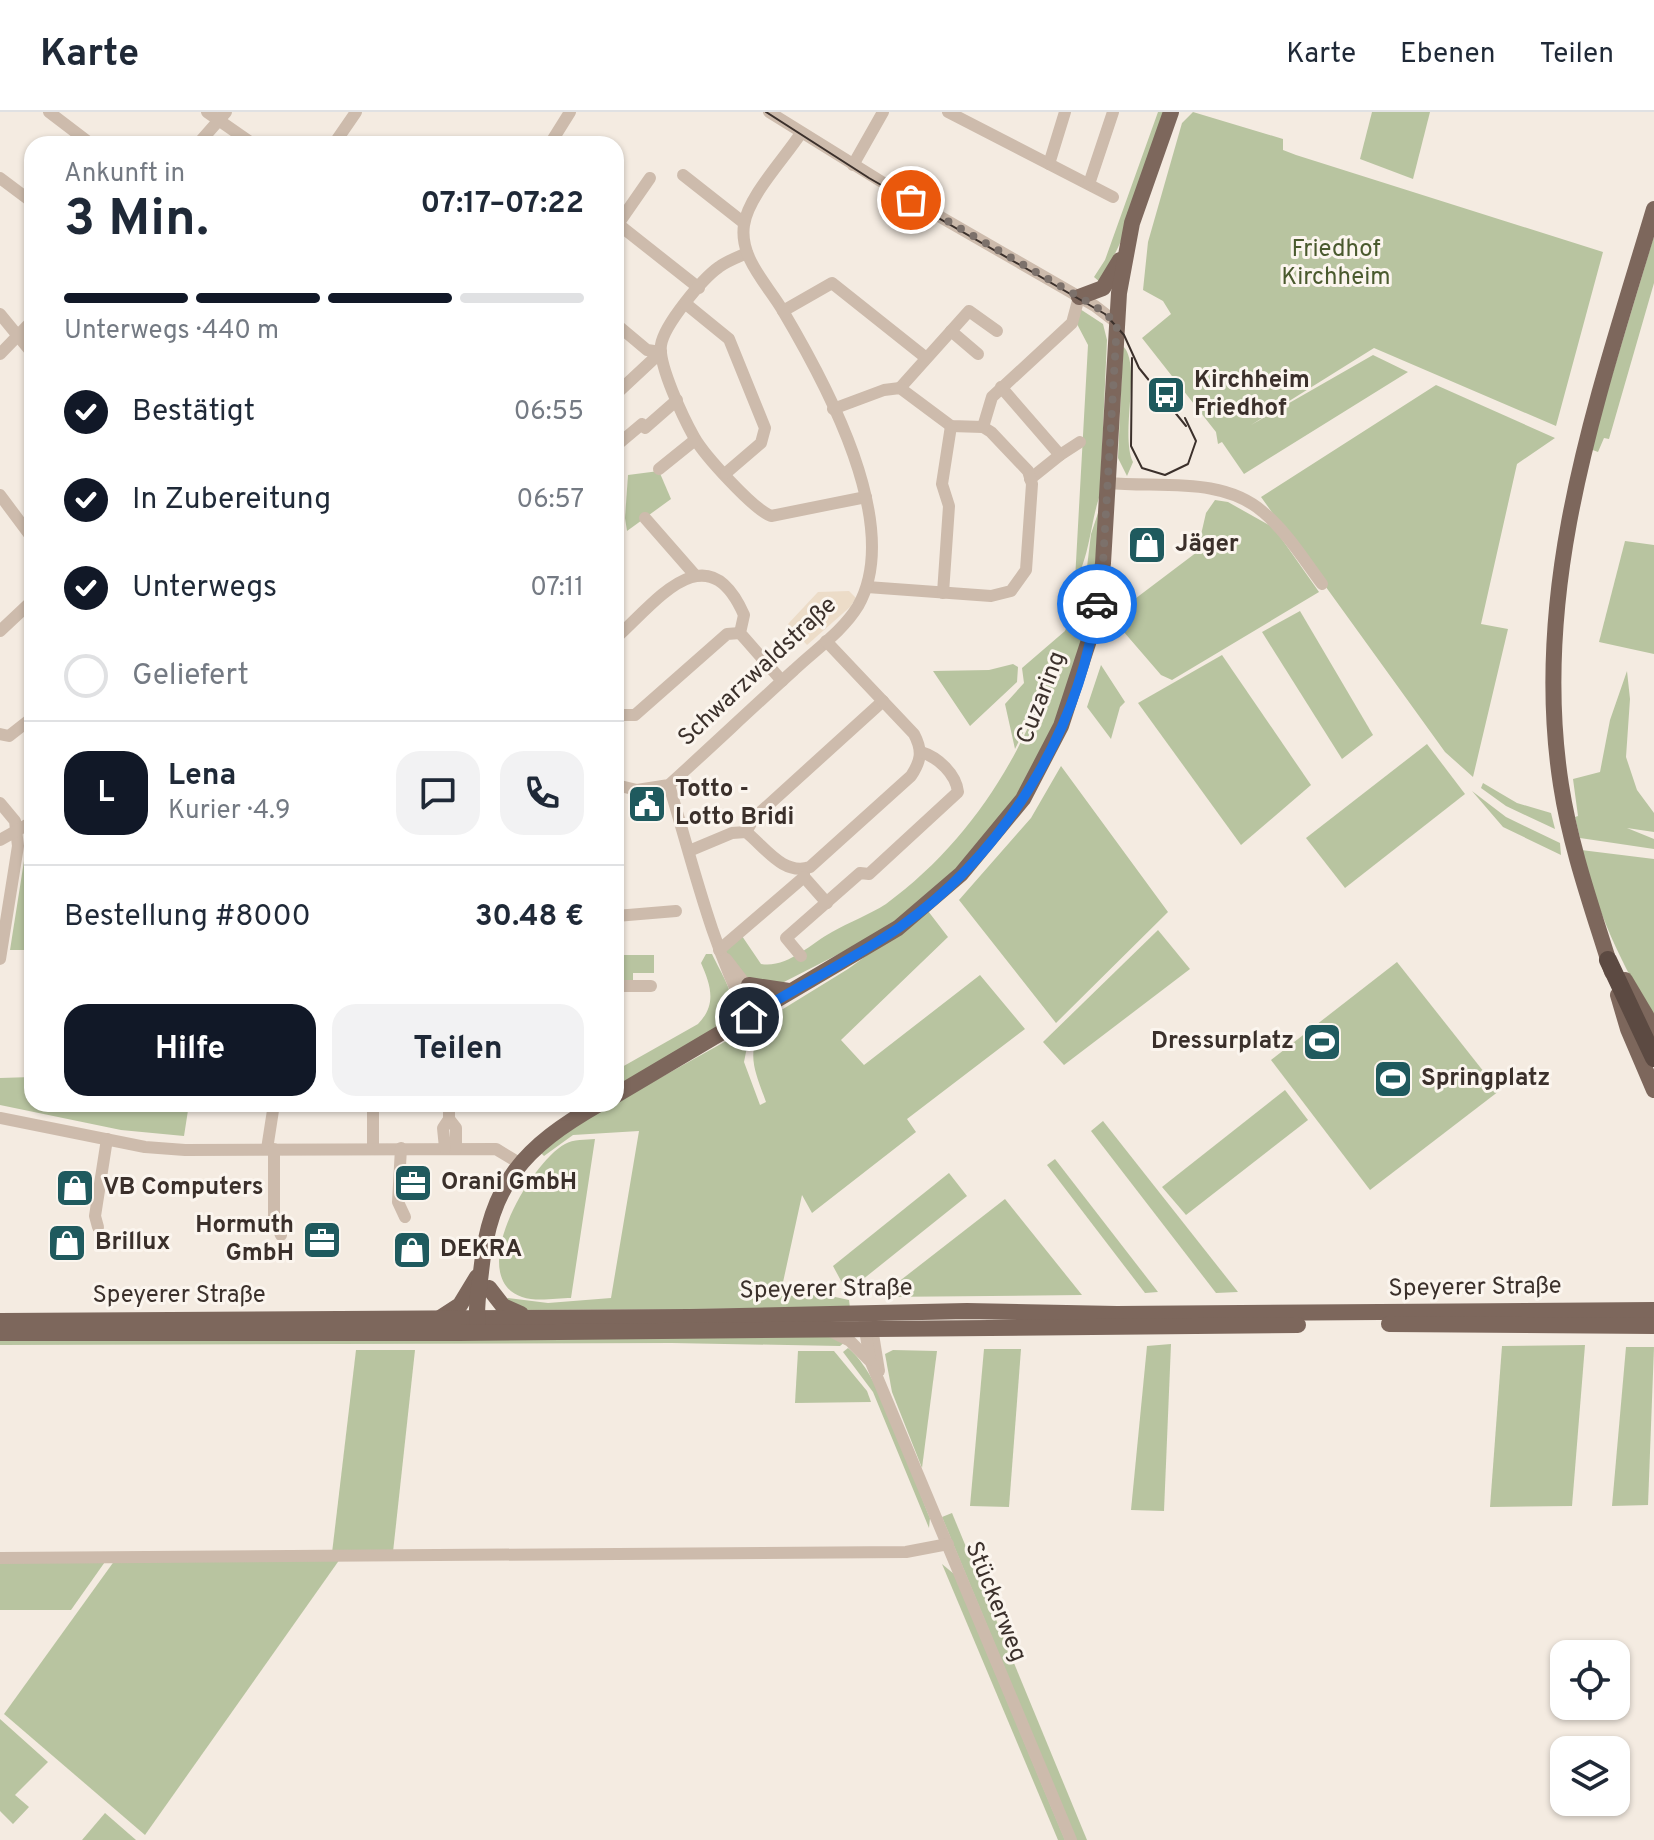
<!DOCTYPE html>
<html lang="de">
<meta charset="utf-8">
<style>
:root{--surface:#fff;--page:#f2f2f3;--text:#1f2937;--muted:#747a83;--line:#e0e1e3;--accent:#111827}
body{margin:0;font-family:Overpass,sans-serif;background:var(--page);color:var(--text);height:100vh;display:flex;flex-direction:column;font-size:30px;white-space:nowrap}
*{box-sizing:border-box;margin:0}
p{font-size:26px;color:var(--muted)}
.icon{flex:none;width:44px;height:44px;fill:none;stroke:currentColor;stroke-width:2;stroke-linecap:round;stroke-linejoin:round}
.map{position:relative;flex:1;overflow:hidden}
.drawer{position:absolute;left:24px;top:24px;width:600px;height:976px;display:flex;flex-direction:column;background:var(--surface);border-radius:24px;box-shadow:0 2px 6px #0004}
.drawer>*{flex:none}
.fabs{position:absolute;left:1550px;top:1528px;display:grid;gap:16px}
.fabs a{display:grid;place-items:center;width:80px;height:80px;border-radius:16px;background:var(--surface);box-shadow:0 2px 6px #0004;font-size:40px}
.pin{position:absolute;display:grid;place-items:center;width:68px;height:68px;color:#fff;margin:-34px;border:4px solid #fff;border-radius:50%;box-shadow:0 2px 8px #0007}
.courier{position:absolute;display:grid;place-items:center;width:80px;height:80px;margin:-40px;border:6px solid #1a73e8;border-radius:50%;background:#fff;color:#222;box-shadow:0 2px 10px #0007}
.summary em{font-style:normal;font-weight:700}
.summary div{display:flex;flex-direction:column-reverse}
.summary{display:flex;align-items:center;justify-content:space-between;height:136px;padding:0 40px}
h1{font-size:52px;font-weight:700;line-height:60px}
.bar{display:grid;grid-template-columns:repeat(4,1fr);gap:12px 8px;align-content:center;height:96px;padding:0 40px}
.bar i{height:10px;border-radius:6px;background:var(--line)}
.bar .selected{background:var(--accent)}
.bar p{grid-column:span 4}
.line{display:flex;align-items:center;gap:20px;padding:0 40px;border-top:2px solid var(--line)}
.line div{flex:1}
.round{display:grid;place-items:center;flex:none;width:84px;height:84px;border-radius:24px;background:var(--page)}
ol{padding:0 40px;list-style:none}
li{display:flex;align-items:center;gap:24px;height:88px}
li p{margin-inline-start:auto}
li .icon{padding:8px;border-radius:50%;background:var(--accent);color:#fff;stroke-width:4}
li:last-child{color:var(--muted)}
li i{width:44px;height:44px;border:4px solid var(--line);border-radius:50%}
.primary-button{display:flex;gap:16px;margin-top:auto;padding:16px 40px}
.primary-button a{flex:1;height:92px;border-radius:24px;background:var(--accent);color:#fff;font-size:32px;font-weight:700;line-height:92px;text-align:center}
.primary-button a+a{background:var(--page);color:var(--text)}
header{display:flex;align-items:center;gap:48px;box-sizing:border-box;height:112px;padding:0 40px;background:var(--surface);border-bottom:2px solid var(--line)}
header strong{font-size:38px}
nav{display:flex;gap:44px;margin-inline-start:auto;font-size:28px}
.map>svg:first-child{display:block}
</style>
<header>
<strong>Karte</strong>
<nav><a>Karte</a><a>Ebenen</a><a>Teilen</a></nav>
</header>
<div class="map">
<svg width="1654" height="1728" viewBox="0 0 1654 1728">
<rect width="100%" height="100%" fill="#f4ebe1"/>
<g fill="#b8c4a0">
<path d="M1158 0H1165L1122 127 1101 171 1094 165 1105 148Z"/>
<path d="M1193 0 1283 27V38L1296 43 1603 140 1556 314 1374 236 1251 313 1373 243 1408 260 1244 362 1222 330 1218 332 1216 320 1142 226 1171 202 1163 189 1143 178 1148 130 1182 11Z"/>
<path d="M1372 0H1430L1413 67 1360 47Z"/>
<path d="M1654 124V171L1609 327 1604 326 1598 340 1590 337Z"/>
<path d="M1080 197 1103 212 1107 228 1100 383C1091 407 1089 449 1075 468L1088 233 1077 212Z"/>
<path d="M1123 234C1142 253 1120 320 1133 350L1127 364 1118 346Z"/>
<path d="M1436 273 1555 326 1517 352 1481 512 1508 517 1473 665 1445 640 1261 385Z"/>
<path d="M659 359 671 387 627 419 625 406 628 363Z"/>
<path d="M1215 388 1228 390 1274 416 1319 480 1172 568 1161 563 1111 505 1197 440 1206 401Z"/>
<path d="M1099 398 1093 488 1062 603 1024 677 944 771 878 822 782 871 746 866 722 840 742 824 761 852C788 856 810 832 832 820 849 810 869 803 886 792 962 736 1012 661 1046 574L1015 637 1005 592 1024 571 1022 556 1065 519 1072 500 1073 483 1087 455 1091 422Z"/>
<path d="M1625 429 1654 433V542L1599 530Z"/>
<path d="M1300 499 1373 623 1342 647 1262 520Z"/>
<path d="M1222 543 1311 673 1241 733 1138 591Z"/>
<path d="M1013 552 1018 555 1017 570 970 614 933 559 989 558Z"/>
<path d="M1101 553 1125 590 1120 595 1111 627 1087 595Z"/>
<path d="M1627 559 1630 587 1626 645 1637 678 1654 701V720L1627 716 1654 727V737L1580 726 1575 705 1578 704 1573 667 1600 660 1610 608Z"/>
<path d="M1427 632 1465 682 1345 776 1306 726Z"/>
<path d="M1061 654 1168 800 1056 911 959 788 1031 706Z"/>
<path d="M1483 671 1517 691 1551 701 1555 717 1506 694 1481 676Z"/>
<path d="M1472 679 1506 705 1560 731 1561 743 1503 715Z"/>
<path d="M32 720V838H10L27 730Z"/>
<path d="M1581 738 1654 747V906C1622 854 1596 797 1581 738Z"/>
<path d="M928 799 948 825 841 928 864 953 980 863 1025 917 907 1007 916 1020 812 1101 802 1083 780 1184 826 1183 849 1188 850 1196 523 1198 503 1191 508 1186 548 1191 611 1186 639 1019 573 1023 544 1044 540 1040 581 1010 744 919 750 920 744 950 760 993 766 990C754 956 743 938 770 905L848 857Z"/>
<path d="M1158 818 1190 857 1064 953 1043 930Z"/>
<path d="M706 842H712C720 860 741 889 729 908L616 975V961L622 955 698 912C717 892 711 874 701 851Z"/>
<path d="M616 843H654V861H633V870H616Z"/>
<path d="M1397 850 1499 979 1370 1078 1271 948Z"/>
<path d="M32 965V992H189L184 1024 121 1018 0 993V966Z"/>
<path d="M1285 978 1308 1008 1186 1103 1162 1075Z"/>
<path d="M1103 1009 1238 1180 1216 1181 1091 1019Z"/>
<path d="M595 1027 571 1186C557 1186 536 1190 522 1185 464 1165 530 1051 565 1032 573 1027 586 1028 595 1027Z"/>
<path d="M1055 1047 1158 1180 1145 1181 1047 1053Z"/>
<path d="M949 1061 967 1084 847 1180 833 1154Z"/>
<path d="M1005 1087 1082 1183 879 1185Z"/>
<path d="M828 1224 845 1230 840 1234 672 1231 0 1233V1225Z"/>
<path d="M1171 1232 1164 1399 1131 1398 1147 1234Z"/>
<path d="M1585 1233 1572 1394 1490 1395 1502 1234Z"/>
<path d="M1626 1235H1654L1648 1393 1612 1394Z"/>
<path d="M848 1236C880 1260 913 1365 930 1406L929 1416 873 1280 843 1240Z"/>
<path d="M984 1237H1021L1009 1395 970 1394Z"/>
<path d="M356 1238H415L393 1440 332 1441Z"/>
<path d="M893 1238 937 1239 922 1356 892 1280 885 1242Z"/>
<path d="M798 1239H834L867 1279 871 1290 795 1291Z"/>
<path d="M952 1401 1087 1728H1076L942 1405Z"/>
<path d="M107 1447 71 1498H0V1450Z"/>
<path d="M340 1447 145 1723 4 1602 115 1448Z"/>
<path d="M942 1452 954 1462 1065 1728H1058Z"/>
<path d="M0 1607 48 1650 15 1683 29 1695 13 1712 0 1699Z"/>
<path d="M105 1701 136 1728H82Z"/>
</g>
<path fill="#ecdcc8" d="M849 479 856 486 850 495 807 533 788 512 818 480Z"/>
<g fill="none" stroke-linecap="round" stroke-linejoin="round">
<g stroke="#cdbbac" stroke-width="12">
<path d="M49 0 91 32"/>
<path d="M207 0 253 32"/>
<path d="M769 0 911 88 1095 194 1117 211"/>
<path d="M948 0 1113 85"/>
<path d="M198 32 226 0"/>
<path d="M334 32 356 0"/>
<path d="M550 32 570 0"/>
<path d="M1049 52 1065 0"/>
<path d="M853 53 883 0"/>
<path d="M683 63 744 111"/>
<path d="M0 66 32 90"/>
<path d="M1089 72 1113 0"/>
<path d="M618 112 699 176"/>
<path d="M616 115 650 66"/>
<path d="M747 141C738 145 727 149 719 155 702 167 664 213 661 233 658 253 684 307 694 325 704 343 753 397 771 404L866 385"/>
<path d="M686 192 729 227 765 316 761 331 726 361"/>
<path d="M783 199 832 171 925 245"/>
<path d="M0 202 32 241"/>
<path d="M616 212 647 238 661 240 616 282"/>
<path d="M951 219 978 242"/>
<path d="M0 242 32 209"/>
<path d="M1001 275 1060 343 1030 367"/>
<path d="M900 276 969 199 997 219"/>
<path d="M833 297 884 278 900 276 951 314 983 315 991 320 1028 359 1032 372 1026 458 1011 479 991 484 867 475"/>
<path d="M983 315 992 285 1072 211 1079 185"/>
<path d="M617 333 642 312 645 316 677 288"/>
<path d="M1060 343 1080 330"/>
<path d="M659 357 695 328"/>
<path d="M1108 371C1159 376 1222 364 1263 400 1287 420 1304 448 1322 472"/>
<path d="M0 383 32 426"/>
<path d="M645 406 694 462"/>
<path d="M943 481 949 394 942 372 951 314"/>
<path d="M0 519 32 489"/>
<path d="M616 526C656 490 707 419 744 503L740 521 782 569"/>
<path d="M616 603H635L727 522 740 521"/>
<path d="M0 622 9 624 32 606"/>
<path d="M616 673 637 678 669 673C711 635 752 596 794 558 815 538 843 519 858 494 904 413 825 270 783 199 768 173 739 146 744 113 748 84 785 46 801 21"/>
<path d="M669 673C693 752 711 832 749 905"/>
<path d="M0 691 15 709 18 734 0 847"/>
<path d="M746 720 754 706 883 589"/>
<path d="M0 728 32 710"/>
<path d="M689 739 732 721 746 720C765 735 783 764 810 755L911 664C921 649 923 639 914 622L826 529"/>
<path d="M804 759V765L827 791"/>
<path d="M616 804 676 799"/>
<path d="M719 838 804 765"/>
<path d="M801 844 786 826 860 761 869 762 958 680C956 662 938 645 921 640"/>
<path d="M726 847 756 886 749 905"/>
<path d="M616 874H651"/>
<path d="M373 992V1035"/>
<path d="M0 1006 145 1035 185 1038 496 1037 519 1051"/>
<path d="M449 1007 456 1016V1037"/>
<path d="M401 1036 398 1090 405 1105"/>
<path d="M445 1036 443 1016 449 1007V992"/>
<path d="M267 1037 274 992"/>
<path d="M274 1037V1107L281 1123"/>
<path d="M98 1115 95 1104 107 1027"/>
<path d="M871 1210 879 1259"/>
<path d="M864 1212 870 1248 1071 1728"/>
<path d="M830 1219 850 1229 869 1248"/>
<path d="M0 1446 906 1440 948 1432"/>
</g>
<g stroke="#7d675c" stroke-width="16">
<path d="M1079 185 1103 176 1120 148"/>
<path d="M1612 860C1593 798 1571 738 1561 673 1530 474 1598 285 1654 97"/>
<path d="M1625 868 1654 917"/>
<path d="M749 873 789 879"/>
<path d="M1618 883 1628 917 1654 978"/>
<path d="M616 983 898 816 961 762 1023 687 1061 614 1094 513 1103 451 1119 181 1132 111 1171 0"/>
<path d="M489 1176 503 1194 521 1202"/>
<path d="M440 1206 460 1193 477 1165"/>
<path d="M0 1209 689 1205 967 1199 1117 1202 1654 1198"/>
<path d="M1389 1212 1654 1214"/>
<path d="M478 1216C475 1197 479 1178 481 1160 490 1071 524 1035 599 992"/>
<path d="M0 1221H458L1298 1213"/>
</g>
<path stroke="#5c4a42" stroke-width="18" d="M1608 848 1654 946"/>
<g stroke="#3b302b" stroke-width="2">
<path d="M766 0 869 66 1105 202 1124 223 1139 256 1186 314"/>
<path d="M1132 246 1131 334 1142 356 1165 363 1188 352 1196 329 1185 306"/>
</g>
</g>
<g fill="none" stroke-linecap="round" stroke-linejoin="round">
<path stroke="#7c716b" stroke-width="8" stroke-dasharray="0 14.4" d="M911 88 1095 194 1117 211 1103 451 1097 492"/>
<path stroke="#1a73e8" stroke-width="10" d="M749 905C798 874 852 848 900 815 1005 741 1079 619 1097 492"/>
</g>
<defs>
<g id="bus-square" transform="scale(2)"><rect x="-9" y="-9" width="18" height="18" rx="4" fill="#1f5a5e" stroke="#fbf5ee"/><path d="M-5-6H5V4H4V6H2V4H-2V6H-4V4H-5ZM-3.5-4V0h7V-4ZM-3.5 1.2v1.5H-2V1.2ZM2 1.2v1.5H3.5V1.2Z" fill="#fff"/></g>
<g id="shop-square" transform="scale(2)"><rect x="-9" y="-9" width="18" height="18" rx="4" fill="#1f5a5e" stroke="#fbf5ee"/><path d="M-5-2.5h2.3a2.7 3.5 0 0 1 5.4 0H5L5.5 6h-11ZM-1.5-2.5h3a1.5 2.3 0 0 0-3 0Z" fill="#fff"/></g>
<g id="civic-square" transform="scale(2)"><rect x="-9" y="-9" width="18" height="18" rx="4" fill="#1f5a5e" stroke="#fbf5ee"/><path d="M-.6-6.5H3V-4.5H.6V-3L4-1V1h2V6H-6V1h2V-1L-.6-3ZM-1.2 2.5V6h2.4V2.5Z" fill="#fff"/></g>
<g id="stadium-square" transform="scale(2)"><rect x="-9" y="-9" width="18" height="18" rx="4" fill="#1f5a5e" stroke="#fbf5ee"/><path d="M0-5a6.5 5 0 1 0 0 10a6.5 5 0 1 0 0-10ZM-3.5-1.8h7v3.6h-7Z" fill="#fff"/></g>
<g id="office-square" transform="scale(2)"><rect x="-9" y="-9" width="18" height="18" rx="4" fill="#1f5a5e" stroke="#fbf5ee"/><path d="M-6-3h4V-5.5h4V-3h4V5H-6ZM-1-4.5V-3h2v-1.5ZM-6 0V1H6V0Z" fill="#fff"/></g>
</defs>
<g fill-rule="evenodd">
<use href="#bus-square" x="1166" y="283"/>
<use href="#shop-square" x="1147" y="433"/>
<use href="#civic-square" x="647" y="692"/>
<use href="#stadium-square" x="1322" y="930"/>
<use href="#stadium-square" x="1393" y="967"/>
<use href="#office-square" x="413" y="1071"/>
<use href="#shop-square" x="75" y="1076"/>
<use href="#office-square" x="322" y="1128"/>
<use href="#shop-square" x="67" y="1131"/>
<use href="#shop-square" x="412" y="1138"/>
</g>
<g text-anchor="middle" dominant-baseline="central" stroke-width="6" stroke-linejoin="round" paint-order="stroke">
<g font-size="24" fill="#4a5a2e" stroke="#fbf5ee">
<text x="1336" y="138">Friedhof<tspan x="1336" dy="28">Kirchheim</tspan></text>
</g>
<g font-size="24" font-weight="bold" fill="#3b302b" stroke="#fbf5ee" text-anchor="start">
<text x="1194" y="269">Kirchheim<tspan x="1194" dy="28">Friedhof</tspan></text>
<text x="1175" y="433">Jäger</text>
<text x="675" y="678">Totto -<tspan x="675" dy="28">Lotto Bridi</tspan></text>
<text x="1294" y="930" text-anchor="end">Dressurplatz</text>
<text x="1421" y="967">Springplatz</text>
<text x="441" y="1071">Orani GmbH</text>
<text x="103" y="1076">VB Computers</text>
<text x="294" y="1114" text-anchor="end">Hormuth<tspan x="294" dy="28">GmbH</tspan></text>
<text x="95" y="1131">Brillux</text>
<text x="440" y="1138">DEKRA</text>
</g>
<g font-size="24" fill="#3b302b" stroke="#fbf5ee">
<text transform="translate(758 560) rotate(-43)">Schwarzwaldstraße</text>
<text transform="translate(1042 586) rotate(-69)">Cuzaring</text>
<text transform="translate(1475 1176) rotate(-1)">Speyerer Straße</text>
<text transform="translate(826 1178) rotate(-1)">Speyerer Straße</text>
<text x="179" y="1184">Speyerer Straße</text>
<text transform="translate(995 1490) rotate(68)">Stückerweg</text>
</g>
</g>
</svg>
<div class="fabs">
<a><svg class="icon" aria-label="locate" viewBox="0 0 24 24"><circle cx="12" cy="12" r="6"/><path d="M12 2v4M12 18v4M2 12h4M18 12h4"/></svg></a>
<a><svg class="icon" aria-label="layers" viewBox="0 0 24 24"><path d="M12 4l9 5-9 5-9-5zM3 14l9 5 9-5"/></svg></a>
</div>
<div class="pin" style="left:911px;top:88px;background:#ea580c"><svg class="icon" aria-label="bag" viewBox="0 0 24 24"><path d="M5 8h14l-1 12H6zM9 8a3 3 0 0 1 6 0"/></svg></div>
<div class="pin" style="left:749px;top:905px;background:#1f2937"><svg class="icon" aria-label="home" viewBox="0 0 24 24"><path d="M3 11l9-7 9 7M6 9v11h12V9"/></svg></div>
<div class="courier" style="left:1097px;top:492px"><svg class="icon" aria-label="car" viewBox="0 0 24 24"><path d="M5 17H2v-5l4-1 3-4h7l3 4 3 1v5h-3M9 17h6M6 11h13"/><circle cx="7" cy="17" r="2"/><circle cx="17" cy="17" r="2"/></svg></div>
<section class="drawer">
<div class="summary"><div><h1>3 Min.</h1><p>Ankunft in</p></div><em>07:17–07:22</em></div>
<div class="bar"><i class="selected"></i><i class="selected"></i><i class="selected"></i><i></i><p>Unterwegs · 440 m</p></div>
<ol>
<li><svg class="icon" aria-label="check" viewBox="0 0 24 24"><path d="M5 12l5 5 9-10"/></svg>Bestätigt<p>06:55</p></li>
<li><svg class="icon" aria-label="check" viewBox="0 0 24 24"><path d="M5 12l5 5 9-10"/></svg>In Zubereitung<p>06:57</p></li>
<li><svg class="icon" aria-label="check" viewBox="0 0 24 24"><path d="M5 12l5 5 9-10"/></svg>Unterwegs<p>07:11</p></li>
<li><i></i>Geliefert</li>
</ol>
<div class="line" style="height:144px"><b class="round" style="background:var(--accent);color:#fff">L</b><div><b>Lena</b><p>Kurier · 4.9</p></div><a class="round"><svg class="icon" aria-label="chat" viewBox="0 0 24 24"><path d="M4 5h16v11H9l-5 4z"/></svg></a><a class="round"><svg class="icon" aria-label="phone" viewBox="0 0 24 24"><path d="M5 4h4l2 5-3 2q2 4 5 5l2-3 5 2v4C11 20 4 13 5 4z"/></svg></a></div>
<div class="line" style="height:104px"><div>Bestellung #8000</div><b>30.48 €</b></div>
<div class="primary-button"><a>Hilfe</a><a>Teilen</a></div>
</section>
</div>
